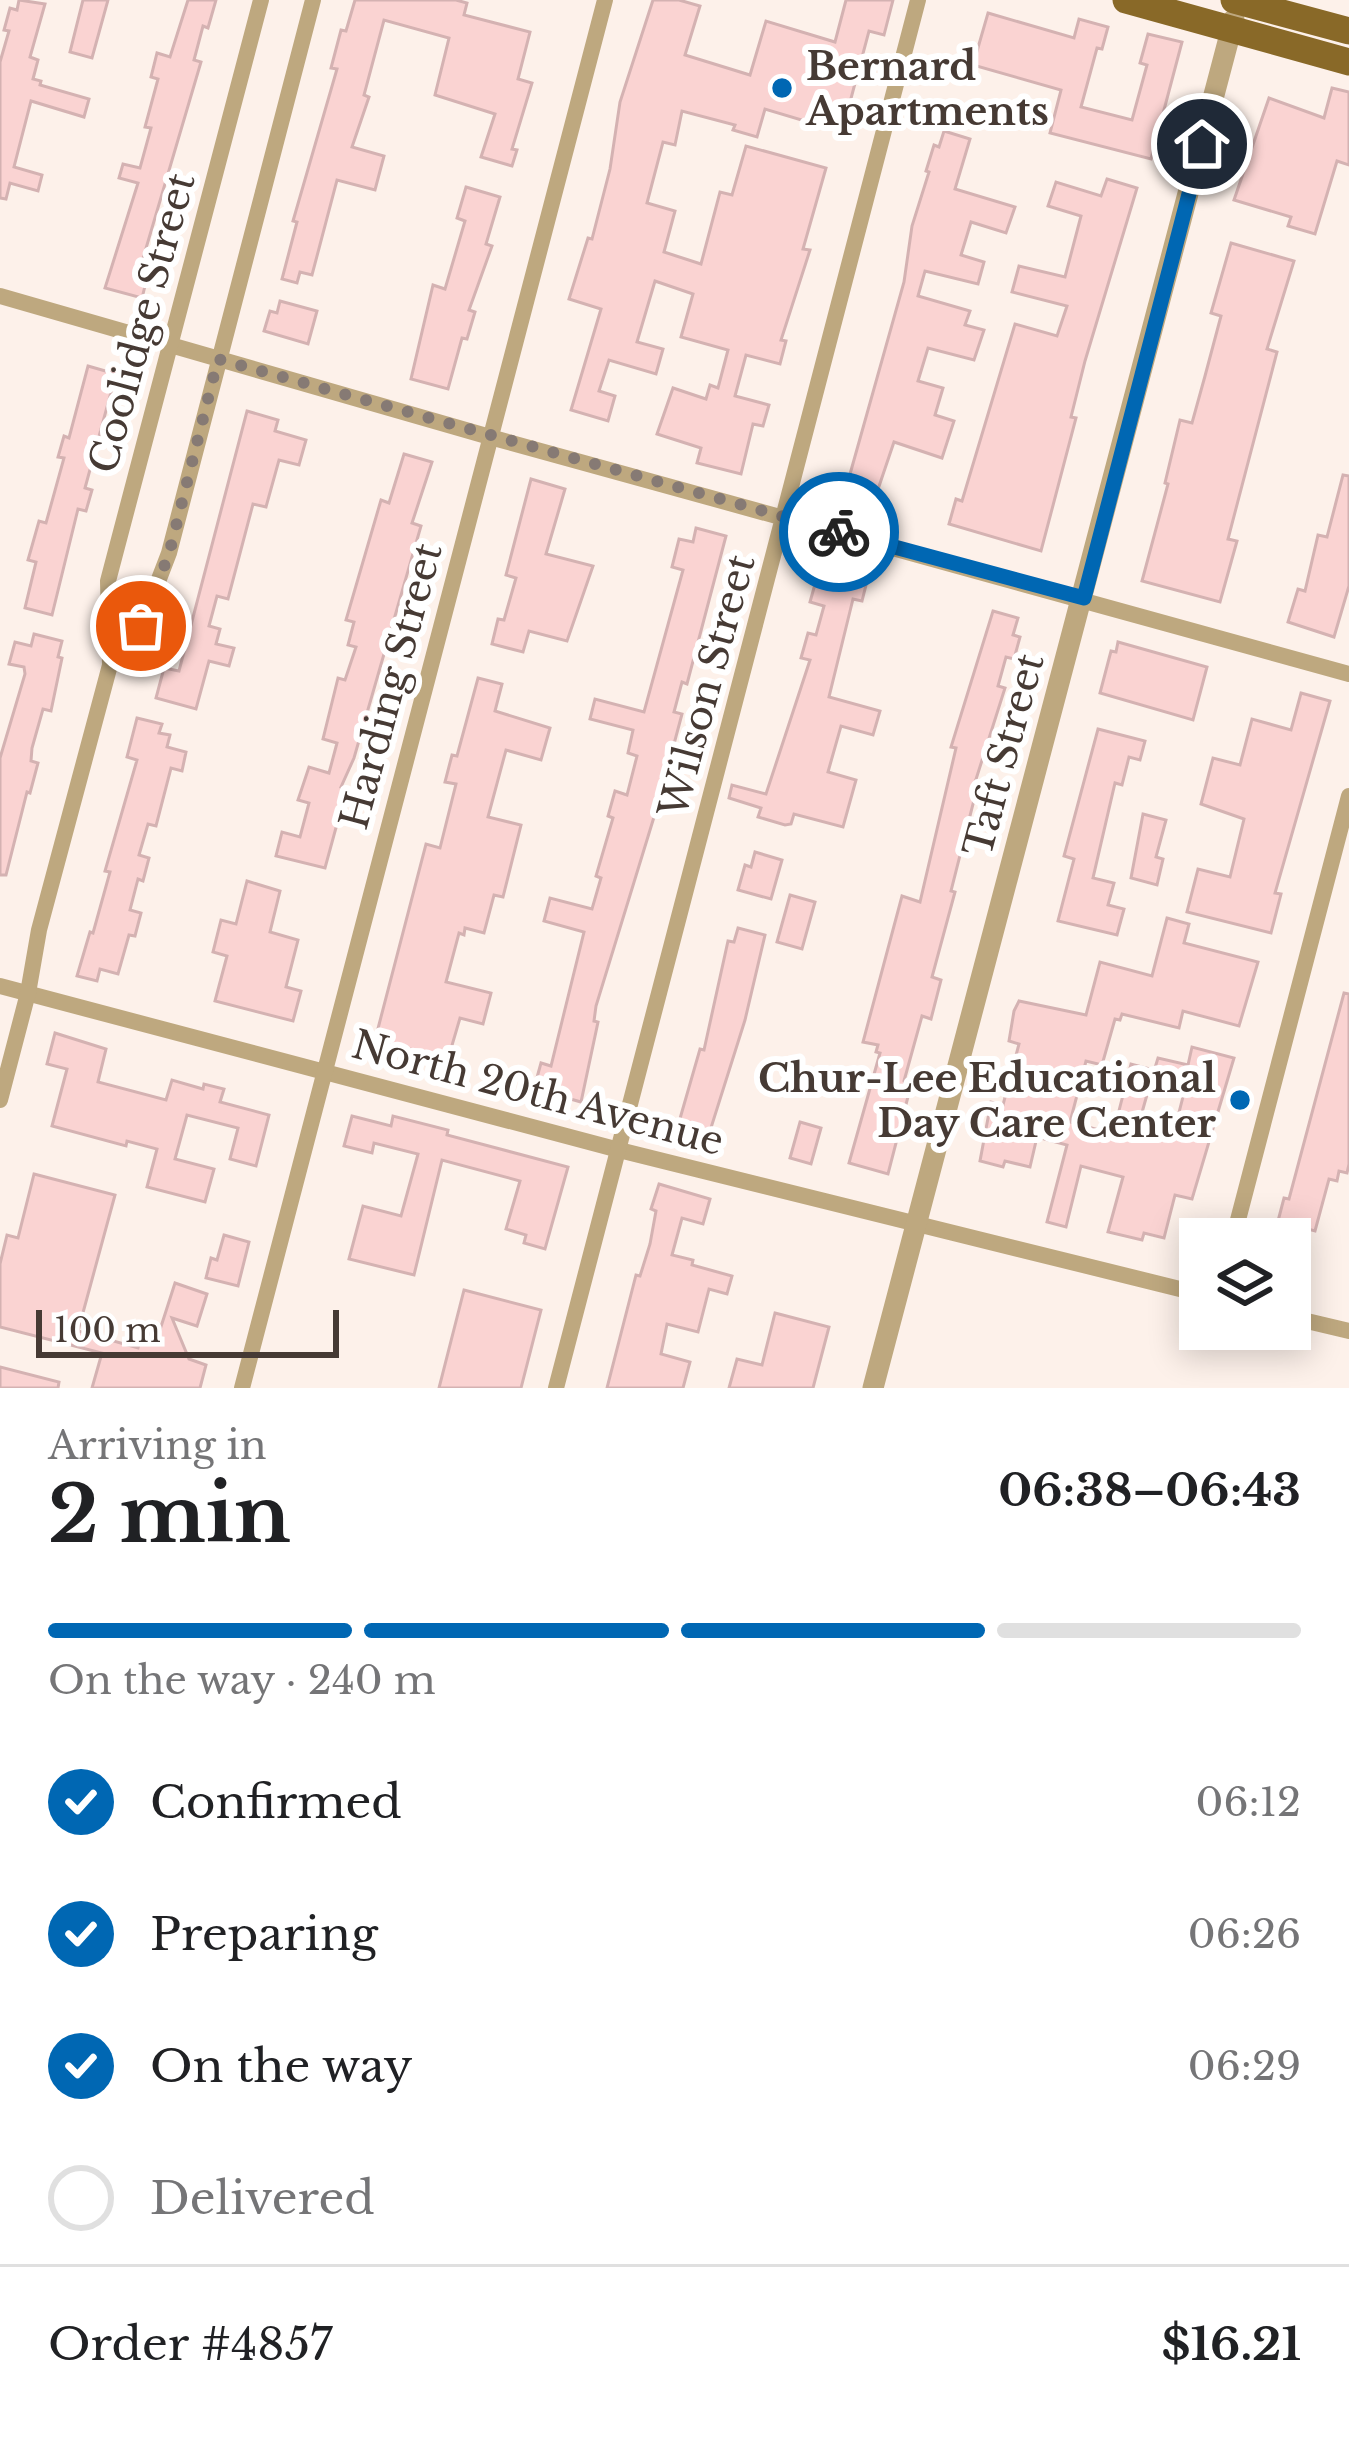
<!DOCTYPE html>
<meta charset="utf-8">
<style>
:root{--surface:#fff;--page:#f2f2f2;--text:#202124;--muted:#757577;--line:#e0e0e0;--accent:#0067b3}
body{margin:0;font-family:"Libre Baskerville",serif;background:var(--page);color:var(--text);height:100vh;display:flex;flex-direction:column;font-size:45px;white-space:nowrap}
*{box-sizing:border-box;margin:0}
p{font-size:39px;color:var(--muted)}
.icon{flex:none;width:66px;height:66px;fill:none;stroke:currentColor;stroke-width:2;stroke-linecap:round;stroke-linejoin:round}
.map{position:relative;height:1388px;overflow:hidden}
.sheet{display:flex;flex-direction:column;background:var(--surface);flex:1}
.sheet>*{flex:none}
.controls{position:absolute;left:1179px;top:1218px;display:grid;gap:24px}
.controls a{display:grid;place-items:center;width:132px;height:132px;border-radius:0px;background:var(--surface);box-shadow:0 6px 30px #0003;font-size:60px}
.scale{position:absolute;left:36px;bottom:30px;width:303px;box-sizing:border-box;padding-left:12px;border:6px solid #463a34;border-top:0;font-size:33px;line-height:42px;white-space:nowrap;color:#463a34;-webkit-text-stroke:9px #fff;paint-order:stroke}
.pin{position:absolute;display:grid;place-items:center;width:102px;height:102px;color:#fff;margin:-51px;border:6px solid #fff;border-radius:50%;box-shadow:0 3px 12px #0007}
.courier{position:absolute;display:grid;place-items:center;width:120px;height:120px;margin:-60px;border:9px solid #0067b3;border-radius:50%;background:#fff;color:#222;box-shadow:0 3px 15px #0007}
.headline em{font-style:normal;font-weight:800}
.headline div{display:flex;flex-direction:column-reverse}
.headline{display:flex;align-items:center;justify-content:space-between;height:204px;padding:0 48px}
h1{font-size:78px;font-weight:800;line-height:90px}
.bar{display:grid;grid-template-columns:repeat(4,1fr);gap:18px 12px;align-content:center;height:144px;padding:0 48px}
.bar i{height:15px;border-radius:9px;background:var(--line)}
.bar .on{background:var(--accent)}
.bar p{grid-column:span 4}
.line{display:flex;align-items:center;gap:30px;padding:0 48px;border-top:3px solid var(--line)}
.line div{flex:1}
ol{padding:0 48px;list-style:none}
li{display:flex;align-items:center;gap:36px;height:132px}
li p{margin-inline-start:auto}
li .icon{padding:12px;border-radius:50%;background:var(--accent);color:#fff;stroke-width:4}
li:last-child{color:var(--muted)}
li i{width:66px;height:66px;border:6px solid var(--line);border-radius:50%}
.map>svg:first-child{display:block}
</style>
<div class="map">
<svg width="1349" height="1388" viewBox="0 0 1349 1388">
<rect width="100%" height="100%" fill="#fdf1ea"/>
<g fill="#fad3d2" stroke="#d4b2b2" stroke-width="3">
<path d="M19 0 45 4 30 57 38 60 33 79 41 81 40 85 89 99 84 117 31 101 14 167 42 175 38 191 10 183 6 199 0 198V62L9 31 4 30 10 8 17 10Z"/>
<path d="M83 0H108L92 58 70 52Z"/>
<path d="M188 0H216L208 28 203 26 194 60 201 62 139 272 148 274 142 298 105 288 138 183 119 178 123 164 140 168 151 128 145 127 158 79 151 77 157 53 170 57Z"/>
<path d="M355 0H456L467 3 464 15 530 32 518 79 532 83 512 149 517 150 512 166 481 157 495 114 435 95 449 38 384 20 364 95 369 97 352 147 384 156 375 190 337 180 312 275 300 272 297 283 282 279 297 222 293 221 337 69 331 68 341 30 346 31Z"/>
<path d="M653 0H679L700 6 685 55 750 75 766 21 835 42 846 0H893L884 35 869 31 842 132 765 109 757 137 733 130 735 125 682 111 675 145 663 142 647 203 675 211 664 252 701 264 720 192 732 195 746 146 826 168 803 249 810 250 781 340 786 341 780 364 746 355 735 396 769 405 763 426 753 424 741 474 697 463 701 448 657 434 673 388 706 399 710 385 718 388 728 350 681 337 693 294 655 281 637 342 663 349 656 374 609 360 599 391 615 396 608 421 571 410 601 309 569 299 588 238 592 239 610 169 620 102Z"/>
<path d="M988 13 1074 38 1079 19 1108 27 1102 49 1097 48 1081 107 1132 120 1147 65 1140 63 1148 34 1182 42 1151 159 1050 133 1061 90 973 65Z"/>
<path d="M1332 88 1349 92V165L1337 161 1315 234 1288 226 1291 217 1234 200 1269 98 1324 118Z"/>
<path d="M944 131 970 139 955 189 1015 207 1006 233 971 222 961 255 984 262 978 284 925 271 918 296 970 311 965 325 984 330 974 360 928 348 918 381 943 388 935 415 954 421 942 458 894 442 872 507 843 499 904 282 912 226 929 172 926 171 934 145 939 147Z"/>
<path d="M1107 179 1137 188 1085 361 1071 417 1076 418 1041 551 949 524 956 499 962 501 1015 324 1057 336 1067 306 1012 292 1019 266 1065 277 1081 216 1048 206 1056 182 1101 196Z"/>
<path d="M466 187 500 197 486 244 492 246 469 310 475 312 467 339 462 338 448 389 411 379 433 285 445 289 465 221 457 218Z"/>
<path d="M1231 243 1294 261 1267 349 1277 352 1228 539 1237 541 1220 602 1142 581 1168 484 1165 483 1180 420 1192 423 1205 376 1221 316 1211 313Z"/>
<path d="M280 301 317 311 308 344 264 331 270 311 277 313Z"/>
<path d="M88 366 116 374 85 488 92 490 86 511 78 509 52 615 25 608 36 562 28 560 39 521 46 523 64 458 58 457 64 436 69 438Z"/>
<path d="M247 411 278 420 275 431 306 440 299 465 279 460 266 507 253 504 228 599 217 596 209 626 220 629 216 644 234 648 229 666 209 661 196 709 156 698 164 668 179 671Z"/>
<path d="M404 454 432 462 412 523 421 526 354 758 341 787 351 790 344 814 340 813 325 868 276 856 282 832 300 837 309 803 298 800 309 767 329 773 337 743 323 739 338 678 345 680 356 647 348 645 354 622 346 620 381 500 389 503Z"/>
<path d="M1343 475 1349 476V586L1334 637 1288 622 1298 589 1305 591 1318 535 1327 537Z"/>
<path d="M531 479 565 489 546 554 593 566 567 641 529 631 523 652 492 644 498 619 504 620 516 578 506 575Z"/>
<path d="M696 528 726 536 687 684 682 682 674 712 682 714 658 804 596 1006 594 1021 598 1022 581 1102 553 1094 555 1087 536 1081 541 1063 551 1066 584 932 544 921 550 898 592 909 601 878 596 876 613 818 608 816 615 791 627 795 637 756 628 753 633 730 590 719 595 699 644 712 683 570 672 567 679 539 693 542Z"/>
<path d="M830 566 868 577 862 601 853 599 829 697 880 711 873 735 841 726 828 772 856 780 843 827 794 814 791 824 785 825 758 817 761 808 729 798 732 785 766 794 810 660 801 658 808 633 816 635 824 606 810 602 817 577 826 580Z"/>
<path d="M993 611 1018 618 1013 635 1020 637 1014 659 1006 657 998 686 1005 688 971 795 975 796 951 891 955 892 932 977 941 980 931 1019 922 1016 904 1081 910 1089 888 1174 849 1163 880 1053 876 1052 878 1045 863 1042 902 896 920 902 956 748 951 747Z"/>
<path d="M34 634 62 641 58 657 62 658 51 711 43 709 32 748 31 761 38 763 30 793 27 792 6 875H0V758L25 674 24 667 9 664 15 642 31 646Z"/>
<path d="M1118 642 1207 667 1193 720 1100 693 1111 651 1116 652Z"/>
<path d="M478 678 502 684 495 711 550 728 541 760 506 750 488 817 521 825 503 897 494 895 484 933 465 928 464 935 459 933 446 982 491 993 483 1024 460 1018 448 1059 375 1040 426 844 440 848 456 784 445 782 452 755 457 756Z"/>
<path d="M1301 693 1330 701 1275 893 1281 894 1271 933 1187 912 1198 869 1230 877 1244 819 1201 804 1213 758 1240 765 1252 719 1291 730Z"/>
<path d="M137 718 162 724 159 733 170 735 167 747 186 752 182 771 171 768 156 826 148 824 139 855 149 858 143 881 138 879 130 910 141 913 135 936 129 935 118 974 100 969 97 981 77 976 90 932 93 933 110 872 105 871 137 760 127 757Z"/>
<path d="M1098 729 1145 741 1140 760 1129 757 1122 785 1115 783 1093 878 1114 883 1108 905 1124 909 1117 935 1058 921 1074 859 1064 856Z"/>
<path d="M1143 814 1166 820 1156 857 1163 859 1157 885 1131 878Z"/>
<path d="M755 852 782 860 771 899 738 890 745 865 751 867Z"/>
<path d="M247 881 280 891 270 932 298 940 286 987 301 991 293 1021 215 1001 227 956 213 952 221 920 236 924Z"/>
<path d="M790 895 815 902 802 949 777 942Z"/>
<path d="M1167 918 1189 924 1184 943 1258 962 1239 1026 1183 1011 1179 1028 1122 1014 1120 1020 1115 1019 1102 1065 1086 1061 1070 1122 1113 1134 1131 1064 1154 1070 1139 1123 1174 1132 1187 1081 1154 1071 1158 1058 1188 1065 1192 1047 1234 1058 1192 1199 1175 1195 1164 1238 1144 1233 1142 1240 1108 1232 1123 1177 1081 1166 1066 1227 1047 1222 1067 1145 1037 1137 1030 1167 1005 1161 1003 1167 980 1161 991 1102 1003 1105 1019 1044 1009 1041 1014 1011 1019 1001 1086 1015 1100 962 1152 976Z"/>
<path d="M738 928 765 935 745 1020 710 1131 679 1122 700 1049 704 1050 728 941 734 942Z"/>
<path d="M1344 993 1349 994V1164L1347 1173 1339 1171 1337 1181 1329 1179 1315 1231 1278 1221 1284 1198 1289 1199Z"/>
<path d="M55 1033 106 1049 98 1082 166 1100 172 1080 203 1089 204 1084 224 1089 220 1102 269 1115 256 1166 230 1159 238 1128 187 1115 175 1159 214 1169 205 1202 147 1187 157 1149 127 1141 126 1146 52 1126 67 1069 47 1064Z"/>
<path d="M352 1116 391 1126 393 1116 448 1130 447 1135 568 1167 545 1249 524 1243 526 1235 506 1229 520 1181 442 1160 414 1275 349 1259 363 1206 401 1216 418 1154 374 1143 372 1153 344 1146Z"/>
<path d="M800 1122 821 1128 811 1164 790 1158Z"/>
<path d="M34 1174 115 1195 78 1331 138 1348 142 1332 158 1336 175 1283 207 1294 197 1326 172 1318 189 1359 206 1365 200 1388H92L102 1353 0 1327V1264L7 1235 18 1238Z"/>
<path d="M659 1184 710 1199 703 1224 682 1218 672 1255 693 1260 692 1265 732 1276 727 1294 709 1289 698 1332 667 1324 661 1354 690 1362 683 1388H607L636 1275 640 1276 650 1244 656 1211 651 1209Z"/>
<path d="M224 1235 249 1242 238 1286 206 1278 211 1258 217 1260Z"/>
<path d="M464 1290 541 1310 521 1388H439Z"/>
<path d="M775 1313 829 1327 813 1388H729L737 1359 762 1365Z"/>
<path d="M0 1367 59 1382 58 1388H0Z"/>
</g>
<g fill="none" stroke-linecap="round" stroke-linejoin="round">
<g stroke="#bea87f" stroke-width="16">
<path d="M0 296 490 437 1349 674"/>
<path d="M111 665 141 626 169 553 313 0"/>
<path d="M0 986 619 1150 1200 1294"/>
<path d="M0 1100 28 993 39 930 110 665 108 581 261 0"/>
<path d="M1233 1239 1349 796"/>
<path d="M1290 1317 1349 1331"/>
<path d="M242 1388 605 0"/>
<path d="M556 1388 918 0"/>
</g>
<path stroke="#bea87f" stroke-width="21" d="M873 1388 1234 19"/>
<g stroke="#896928" stroke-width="27">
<path d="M1126 0 1349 62"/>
<path d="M1234 0 1349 31"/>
</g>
</g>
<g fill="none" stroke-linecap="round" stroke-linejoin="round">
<path stroke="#867a74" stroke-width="12" stroke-dasharray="0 21.6" d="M141 626 169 554 218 359 839 532"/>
<path stroke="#0067b3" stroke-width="15" d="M839 532 1084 598 1202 144"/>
</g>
<g fill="#0067b3" stroke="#fff" stroke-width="4.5">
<circle cx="782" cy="88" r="12"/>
<circle cx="1240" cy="1100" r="12"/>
</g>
<g text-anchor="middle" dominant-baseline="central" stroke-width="12" stroke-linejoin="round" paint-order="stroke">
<g font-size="39" font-weight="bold" fill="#463a34" stroke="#fff" text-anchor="start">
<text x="806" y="66">Bernard<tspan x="806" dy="45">Apartments</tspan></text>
<text x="1216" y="1078" text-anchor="end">Chur-Lee Educational<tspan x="1216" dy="45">Day Care Center</tspan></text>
</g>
<g font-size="39" fill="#463a34" stroke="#fff">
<text transform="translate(142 323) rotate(-75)">Coolidge Street</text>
<text transform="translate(391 686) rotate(-75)">Harding Street</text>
<text transform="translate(707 686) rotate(-75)">Wilson Street</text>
<text transform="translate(1004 755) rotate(-75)">Taft Street</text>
<text transform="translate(538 1093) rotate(15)">North 20th Avenue</text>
</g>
</g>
</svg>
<div class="controls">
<a><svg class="icon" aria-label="layers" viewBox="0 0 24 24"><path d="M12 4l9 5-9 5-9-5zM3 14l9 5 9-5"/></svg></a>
</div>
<div class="scale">100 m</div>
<div class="pin" style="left:141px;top:626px;background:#ea580c"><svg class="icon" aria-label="bag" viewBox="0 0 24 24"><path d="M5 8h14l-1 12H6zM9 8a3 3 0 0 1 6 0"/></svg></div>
<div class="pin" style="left:1202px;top:144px;background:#1f2937"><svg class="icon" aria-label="home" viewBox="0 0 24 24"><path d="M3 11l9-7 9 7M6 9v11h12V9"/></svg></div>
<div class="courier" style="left:839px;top:532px"><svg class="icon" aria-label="bike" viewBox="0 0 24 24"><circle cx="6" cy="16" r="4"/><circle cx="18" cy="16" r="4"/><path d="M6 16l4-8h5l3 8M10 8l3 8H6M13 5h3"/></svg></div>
</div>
<section class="sheet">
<div class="headline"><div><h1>2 min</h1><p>Arriving in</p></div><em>06:38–06:43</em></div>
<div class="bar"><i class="on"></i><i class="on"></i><i class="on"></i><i></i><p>On the way · 240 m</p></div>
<ol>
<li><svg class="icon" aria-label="check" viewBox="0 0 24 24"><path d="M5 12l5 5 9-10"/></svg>Confirmed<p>06:12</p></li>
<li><svg class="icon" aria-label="check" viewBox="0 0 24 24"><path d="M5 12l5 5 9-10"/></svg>Preparing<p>06:26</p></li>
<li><svg class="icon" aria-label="check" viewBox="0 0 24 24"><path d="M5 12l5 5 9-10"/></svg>On the way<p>06:29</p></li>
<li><i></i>Delivered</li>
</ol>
<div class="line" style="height:156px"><div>Order #4857</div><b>$16.21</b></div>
</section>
